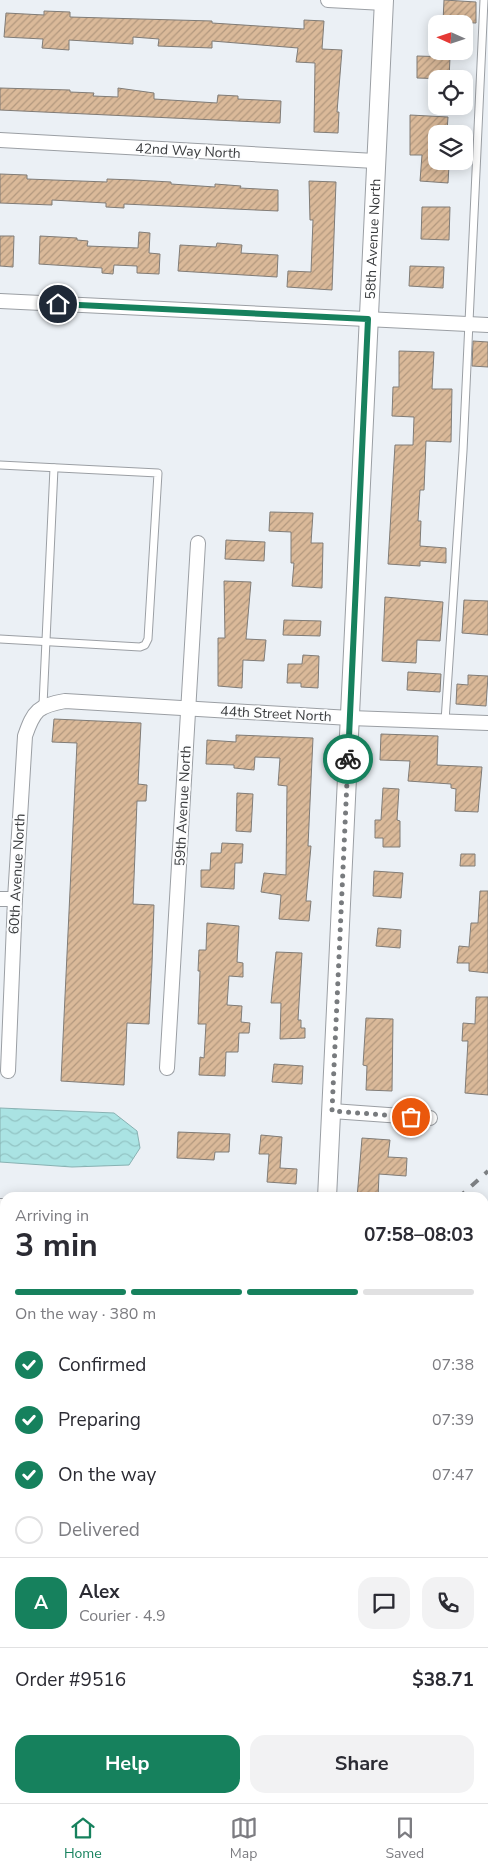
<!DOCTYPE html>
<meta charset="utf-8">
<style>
:root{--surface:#fff;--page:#f2f2f3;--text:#2b2b33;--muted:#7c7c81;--line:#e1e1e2;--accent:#16815d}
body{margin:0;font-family:"Nunito Sans",sans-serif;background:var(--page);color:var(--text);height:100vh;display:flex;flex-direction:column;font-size:19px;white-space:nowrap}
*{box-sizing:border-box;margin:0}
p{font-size:16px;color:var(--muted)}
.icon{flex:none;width:28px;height:28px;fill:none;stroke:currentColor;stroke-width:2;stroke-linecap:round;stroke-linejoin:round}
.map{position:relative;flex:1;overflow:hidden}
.side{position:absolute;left:0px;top:1192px;width:489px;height:611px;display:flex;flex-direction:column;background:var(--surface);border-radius:15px 15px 0 0;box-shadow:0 2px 12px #0003}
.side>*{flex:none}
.needle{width:32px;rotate:273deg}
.tools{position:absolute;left:428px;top:15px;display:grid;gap:10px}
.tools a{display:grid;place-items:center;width:45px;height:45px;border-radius:10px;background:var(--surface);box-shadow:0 2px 12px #0003;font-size:25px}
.pin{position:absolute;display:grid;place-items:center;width:42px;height:42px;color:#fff;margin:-21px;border:2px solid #fff;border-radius:50%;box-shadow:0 1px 5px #0007}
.courier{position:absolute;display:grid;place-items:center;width:50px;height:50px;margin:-25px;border:4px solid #16815d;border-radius:50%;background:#fff;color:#222;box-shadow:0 1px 6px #0007}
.summary em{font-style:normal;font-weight:700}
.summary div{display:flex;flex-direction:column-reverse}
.summary{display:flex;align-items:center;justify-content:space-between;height:85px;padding:0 15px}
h1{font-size:32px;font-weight:700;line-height:38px}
.bar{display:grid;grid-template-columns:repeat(4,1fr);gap:8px 5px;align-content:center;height:60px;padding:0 15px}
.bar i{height:6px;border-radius:4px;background:var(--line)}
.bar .selected{background:var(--accent)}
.bar p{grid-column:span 4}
.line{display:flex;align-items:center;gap:12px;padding:0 15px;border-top:1px solid var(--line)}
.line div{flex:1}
.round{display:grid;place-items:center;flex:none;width:52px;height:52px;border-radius:15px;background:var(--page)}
ol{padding:0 15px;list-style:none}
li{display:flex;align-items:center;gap:15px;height:55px}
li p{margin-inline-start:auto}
li .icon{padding:5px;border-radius:50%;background:var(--accent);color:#fff;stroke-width:4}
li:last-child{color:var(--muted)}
li i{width:28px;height:28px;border:2px solid var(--line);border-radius:50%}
.primary-button{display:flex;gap:10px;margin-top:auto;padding:10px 15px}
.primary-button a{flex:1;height:58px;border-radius:15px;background:var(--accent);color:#fff;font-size:20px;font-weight:700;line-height:58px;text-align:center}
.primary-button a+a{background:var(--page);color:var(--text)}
.menu{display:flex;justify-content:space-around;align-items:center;height:70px;border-top:1px solid var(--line);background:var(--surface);font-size:14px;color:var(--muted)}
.menu a{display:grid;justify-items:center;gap:2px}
.menu .selected{color:var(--accent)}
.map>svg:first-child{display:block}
</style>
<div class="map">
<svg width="488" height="1803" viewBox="0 0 488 1803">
<defs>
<pattern id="water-waves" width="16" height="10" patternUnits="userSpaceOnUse" patternTransform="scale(1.25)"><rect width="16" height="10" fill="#aae3e3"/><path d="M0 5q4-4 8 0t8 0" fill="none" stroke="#93c4c4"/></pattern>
<pattern id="building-hatch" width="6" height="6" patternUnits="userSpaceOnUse" patternTransform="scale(1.25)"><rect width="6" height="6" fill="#dab999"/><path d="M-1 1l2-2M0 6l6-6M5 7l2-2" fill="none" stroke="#b2987e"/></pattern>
</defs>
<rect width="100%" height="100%" fill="#ebf0f5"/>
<path fill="url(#water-waves)" stroke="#88b1b2" d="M0 1108 114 1113 137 1131 140 1148 129 1165 72 1167 0 1162Z"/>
<g fill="url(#building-hatch)" stroke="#807c77">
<path d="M444 0 476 2V23L443 22Z"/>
<path d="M44 11 70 12V17L212 21V23L304 29V20L324 21 322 49 342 50 337 112H339L338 133 314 132 315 63 296 62 298 48 212 41V48L158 46 159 39 133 37V44L69 40V50L42 48 43 39 4 37 6 13 44 15Z"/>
<path d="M417 56 450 57 449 79 417 78Z"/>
<path d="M0 88 70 90V92L94 93 93 96 118 97V88L154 93V99L217 103 218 95 238 96V99L281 101 280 123 0 110Z"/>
<path d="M410 115 448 117 447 131H436V164L449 165 448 183 420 181 422 155H410Z"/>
<path d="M0 174 27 175V179L107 182V179L134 180 171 182V184L215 187V184L241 186 240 188 278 190V211L124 204V208L106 207V203L52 200V205L0 203Z"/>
<path d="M309 181 336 182 332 290 287 287 288 271 311 272 313 220H310Z"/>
<path d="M422 207H450L449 240 421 239Z"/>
<path d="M139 232 150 233 149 253 160 254 159 274 137 273V266L114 265 113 274 102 273V268L39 264 40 236 77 238V240L88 241 87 246 138 248Z"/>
<path d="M0 236H14L13 267 0 266Z"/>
<path d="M217 243 242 245 241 253 278 255 277 277 178 271 180 245 216 247Z"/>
<path d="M410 266 444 267 443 288 409 286Z"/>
<path d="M473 341 488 342V367L472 366Z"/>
<path d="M399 351 434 352 432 389H452L451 442 426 441 424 490H420L418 521H421L420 546 446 548V563L420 561V566L388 564 395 445H413L414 417 392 416 393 387H399Z"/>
<path d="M270 512 313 513 311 543H323L322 588 292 586 294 563H291V532L269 531Z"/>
<path d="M226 540 265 542 264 561 225 559Z"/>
<path d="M224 581 251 582 246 639 266 640 264 661 243 660 242 688 218 686V638H225Z"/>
<path d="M385 597 443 602 440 641 417 640 416 663 382 661Z"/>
<path d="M464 600 488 601V635L462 633Z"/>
<path d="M284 620 321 621 320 636 283 635Z"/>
<path d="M303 655 319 656 318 688 301 687V683H287L288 664H302Z"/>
<path d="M408 672 441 674 440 692 407 690Z"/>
<path d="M468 675 488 676 486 706 456 704 457 684 468 685Z"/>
<path d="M54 719 141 723 138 784 147 785 146 801H137L133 904 154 905 152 964 149 1024 127 1023 124 1085 61 1081 77 743 52 742Z"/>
<path d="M381 734 438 736 437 765 482 767 478 812 455 811 456 789 451 788V784L408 781 410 761 380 760Z"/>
<path d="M236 735 313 738 308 846H311L306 901H311L309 921 279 919 281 895 261 892 264 873 286 875 287 786 278 785 280 758 255 757 254 770 234 768V765L206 764 207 740 236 742Z"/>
<path d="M383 788 399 789 397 820 400 821V847H383V838H375V820H381Z"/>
<path d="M237 793 253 794 251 832 236 831Z"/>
<path d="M222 843 243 844 242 863H235L234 889 201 887V870H210L211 853H221Z"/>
<path d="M461 854H475V866H460Z"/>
<path d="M374 871 403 873 401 898 373 896Z"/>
<path d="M480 891H488V973L469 971V963H457L459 946 469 947 471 923H478Z"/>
<path d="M207 923 239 926 237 962 243 963V977L229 976 227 1005 242 1006 241 1022 250 1023 249 1033H239L238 1052H226L225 1076 199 1075 200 1057 204 1058 206 1024H198L200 971H198L199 950H206Z"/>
<path d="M378 928 401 930 400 948 376 946Z"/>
<path d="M276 952 302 953 298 1020H301V1028H305V1038L280 1039 281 1003H271Z"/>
<path d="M476 997H488V1095L465 1093 468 1041H462L463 1023 475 1024Z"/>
<path d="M366 1018 393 1019 392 1091 366 1090 367 1066 363 1065Z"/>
<path d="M274 1064 303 1066 302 1084 272 1082Z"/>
<path d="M178 1132 230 1134 229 1152H215L214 1160 177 1158Z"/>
<path d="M261 1135 282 1137 280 1168 297 1169 296 1184 267 1182 269 1154H259Z"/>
<path d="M362 1138 390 1140 388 1157 407 1158 406 1176 379 1174 378 1198H357Z"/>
</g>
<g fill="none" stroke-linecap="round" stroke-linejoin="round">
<g stroke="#9b9fa4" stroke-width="9">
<g id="service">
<path d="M0 465 158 473 148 639 145 645 140 647 0 639"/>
<path d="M43 705 54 468"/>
<path d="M445 721 463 451 484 0"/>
<path d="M484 1767H488"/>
<path d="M0 1796 11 1803"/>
<path d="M39 1803 41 1799"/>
<path d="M135 1803V1799"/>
<path d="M202 1803 205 1799"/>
<path d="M265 1803V1799"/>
<path d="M320 1803 321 1799"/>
</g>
</g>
<g stroke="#9b9fa4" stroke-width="16">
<g id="minor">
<path d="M328 0 384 3"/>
<path d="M0 140 375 161"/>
<path d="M0 301 488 325"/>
<path d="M0 899H15"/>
<path d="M167 1068 198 543"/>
<path d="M8 1071 15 899 25 736C34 710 38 706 65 701L350 718 488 723"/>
<path d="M332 1111 430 1118"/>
<path d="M0 1206H5"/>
<path d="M484 1538 488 1456"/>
<path d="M484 1724 488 1725"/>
<path d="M15 1803 20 1799"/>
</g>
</g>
<g stroke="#9b9fa4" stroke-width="20">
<g id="tertiary">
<path id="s1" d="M327 1198 384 0"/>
<path d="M290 1803V1799"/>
</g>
</g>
<use href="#service" stroke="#fff" stroke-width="7"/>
<use href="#minor" stroke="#fff" stroke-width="14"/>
<use href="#tertiary" stroke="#fff" stroke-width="18"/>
<g stroke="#7d8083" stroke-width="4" stroke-dasharray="9 9" stroke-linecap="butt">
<path d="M458 1198 488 1171"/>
<path d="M0 1605 5 1601"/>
</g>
</g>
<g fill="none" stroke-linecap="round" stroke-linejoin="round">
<path stroke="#787b7e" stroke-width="5" stroke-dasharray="0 9" d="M348 759 332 1111 411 1117"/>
<path stroke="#16815d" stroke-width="6" d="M58 304 368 319 348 759"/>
</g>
<g text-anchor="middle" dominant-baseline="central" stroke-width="4" stroke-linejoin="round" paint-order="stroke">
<g font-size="14" fill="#3a3c3e" stroke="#fcfdfe">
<text transform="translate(188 151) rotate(3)">42nd Way North</text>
<text stroke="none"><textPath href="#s1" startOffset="960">58th Avenue North</textPath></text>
<text transform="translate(276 714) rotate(3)">44th Street North</text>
<text transform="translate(183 806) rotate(-87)">59th Avenue North</text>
<text transform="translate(17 874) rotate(-87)">60th Avenue North</text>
</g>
</g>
</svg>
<div class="tools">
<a><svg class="needle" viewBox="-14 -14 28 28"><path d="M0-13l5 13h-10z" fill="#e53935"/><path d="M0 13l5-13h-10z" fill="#7c7c81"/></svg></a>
<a><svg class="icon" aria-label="locate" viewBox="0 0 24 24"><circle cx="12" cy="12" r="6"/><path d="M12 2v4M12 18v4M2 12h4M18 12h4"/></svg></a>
<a><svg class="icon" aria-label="layers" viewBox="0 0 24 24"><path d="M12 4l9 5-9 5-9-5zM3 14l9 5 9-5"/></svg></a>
</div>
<div class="pin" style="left:411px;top:1117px;background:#ea580c"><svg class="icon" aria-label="bag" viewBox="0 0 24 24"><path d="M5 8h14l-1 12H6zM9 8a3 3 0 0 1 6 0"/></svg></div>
<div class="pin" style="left:58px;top:304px;background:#1f2937"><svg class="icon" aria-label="home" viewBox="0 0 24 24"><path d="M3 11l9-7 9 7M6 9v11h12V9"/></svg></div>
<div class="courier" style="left:348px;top:759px"><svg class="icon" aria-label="bike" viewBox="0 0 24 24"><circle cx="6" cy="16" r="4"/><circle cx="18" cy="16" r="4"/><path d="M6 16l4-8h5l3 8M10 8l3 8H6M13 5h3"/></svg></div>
<section class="side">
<div class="summary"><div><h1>3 min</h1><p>Arriving in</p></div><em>07:58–08:03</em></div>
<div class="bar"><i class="selected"></i><i class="selected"></i><i class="selected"></i><i></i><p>On the way · 380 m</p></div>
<ol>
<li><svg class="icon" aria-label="check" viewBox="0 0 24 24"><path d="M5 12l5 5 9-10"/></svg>Confirmed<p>07:38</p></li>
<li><svg class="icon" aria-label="check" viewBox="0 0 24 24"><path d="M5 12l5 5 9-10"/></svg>Preparing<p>07:39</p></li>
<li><svg class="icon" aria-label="check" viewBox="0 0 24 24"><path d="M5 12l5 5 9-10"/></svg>On the way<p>07:47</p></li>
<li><i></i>Delivered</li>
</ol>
<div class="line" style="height:90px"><b class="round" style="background:var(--accent);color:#fff">A</b><div><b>Alex</b><p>Courier · 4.9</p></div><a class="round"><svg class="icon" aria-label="chat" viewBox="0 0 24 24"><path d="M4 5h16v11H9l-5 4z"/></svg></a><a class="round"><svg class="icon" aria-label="phone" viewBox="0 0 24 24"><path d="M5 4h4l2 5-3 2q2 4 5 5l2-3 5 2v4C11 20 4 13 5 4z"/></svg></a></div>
<div class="line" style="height:65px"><div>Order #9516</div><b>$38.71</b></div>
<div class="primary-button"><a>Help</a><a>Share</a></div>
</section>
</div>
<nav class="menu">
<a class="selected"><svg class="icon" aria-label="home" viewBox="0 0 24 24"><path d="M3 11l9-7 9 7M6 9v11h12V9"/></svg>Home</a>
<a><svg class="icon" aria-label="map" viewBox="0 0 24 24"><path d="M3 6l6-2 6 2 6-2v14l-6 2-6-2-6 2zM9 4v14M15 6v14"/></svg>Map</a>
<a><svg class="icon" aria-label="saved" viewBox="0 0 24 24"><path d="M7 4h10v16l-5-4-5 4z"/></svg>Saved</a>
</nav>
